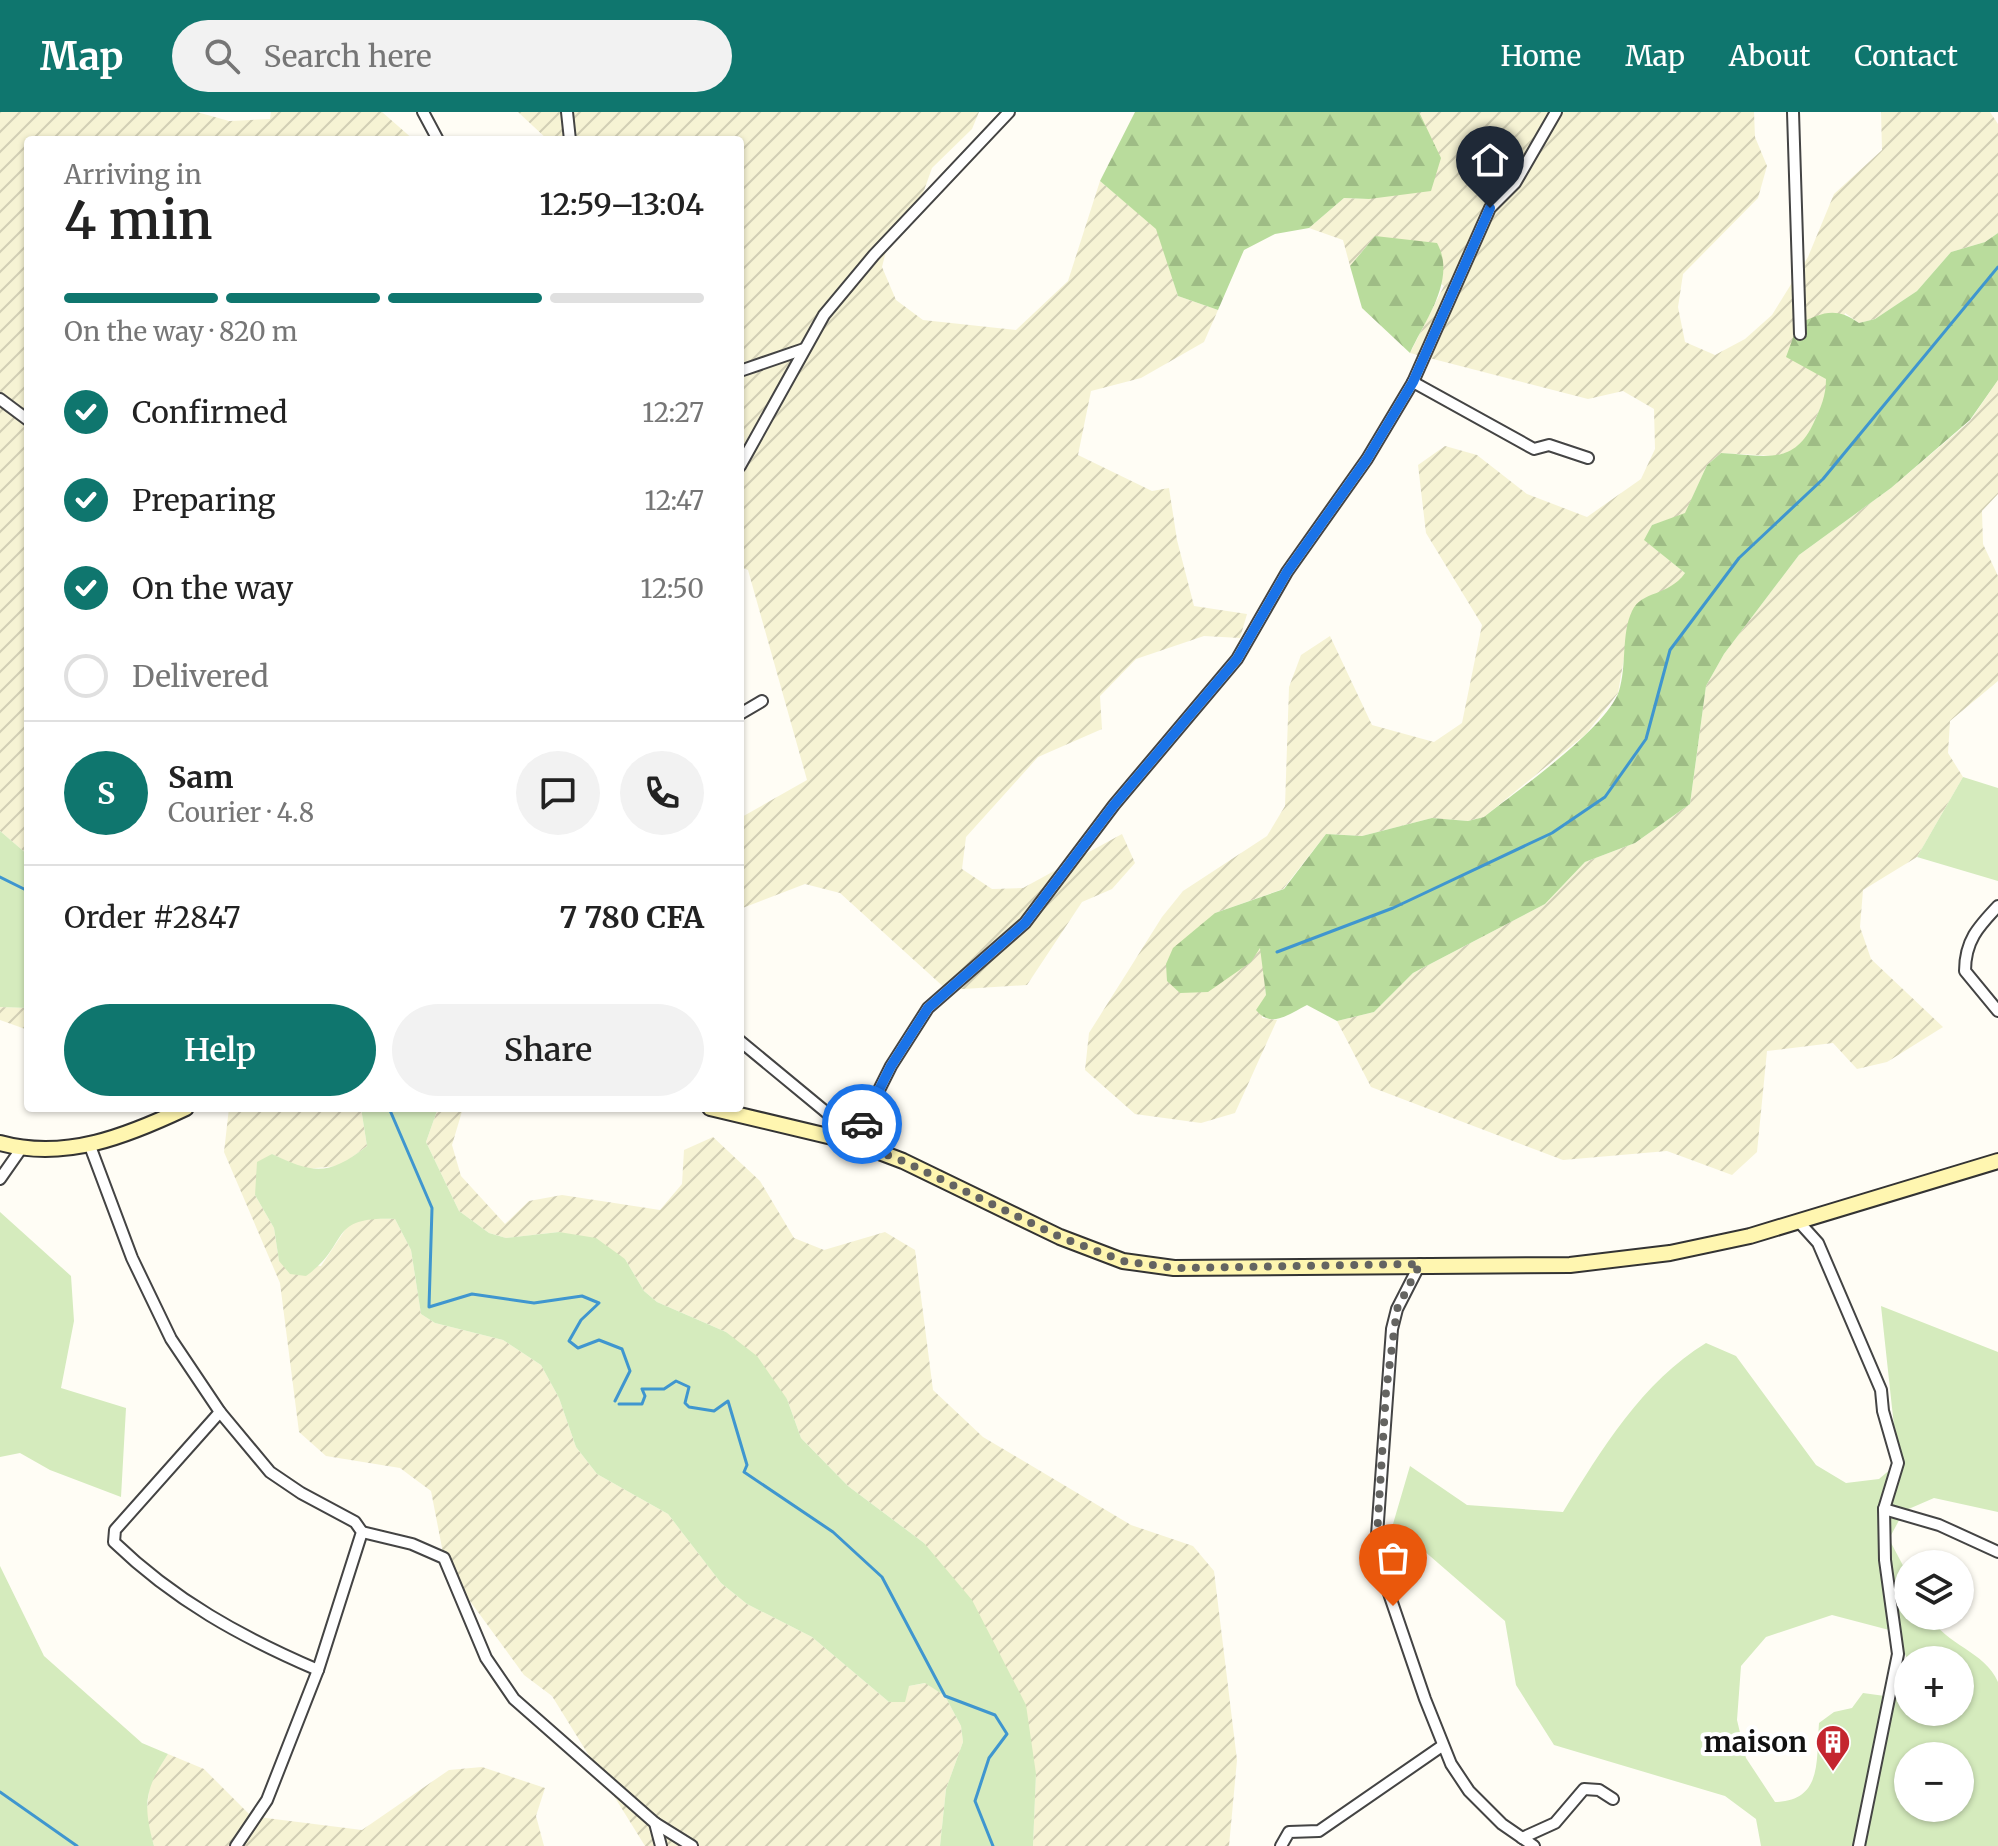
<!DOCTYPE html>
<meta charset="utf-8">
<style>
:root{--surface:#fff;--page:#f2f2f2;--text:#222;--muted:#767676;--line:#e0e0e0;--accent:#0f766e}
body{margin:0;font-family:Merriweather,serif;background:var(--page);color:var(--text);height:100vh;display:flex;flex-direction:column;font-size:30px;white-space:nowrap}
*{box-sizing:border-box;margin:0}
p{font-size:26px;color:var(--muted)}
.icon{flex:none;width:44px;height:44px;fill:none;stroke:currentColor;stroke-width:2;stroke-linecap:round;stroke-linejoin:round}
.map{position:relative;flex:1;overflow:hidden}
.sheet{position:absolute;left:24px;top:24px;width:720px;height:976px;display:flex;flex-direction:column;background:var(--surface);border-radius:8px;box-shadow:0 2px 6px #0004}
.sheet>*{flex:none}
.controls{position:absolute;left:1894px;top:1438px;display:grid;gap:16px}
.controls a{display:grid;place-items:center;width:80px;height:80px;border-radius:50%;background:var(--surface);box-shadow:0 2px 6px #0004;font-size:40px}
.pin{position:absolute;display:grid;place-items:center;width:68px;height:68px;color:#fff;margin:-82px -34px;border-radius:50% 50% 50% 0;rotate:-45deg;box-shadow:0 0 8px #0007}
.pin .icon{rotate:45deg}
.courier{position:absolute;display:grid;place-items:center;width:80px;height:80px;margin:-40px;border:6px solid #1a73e8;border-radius:50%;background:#fff;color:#222;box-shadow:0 2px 10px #0007}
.overview em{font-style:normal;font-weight:600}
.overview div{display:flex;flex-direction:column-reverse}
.overview{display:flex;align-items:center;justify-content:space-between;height:136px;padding:0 40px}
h1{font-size:52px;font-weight:600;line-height:60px}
.bar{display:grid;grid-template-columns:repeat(4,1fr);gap:12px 8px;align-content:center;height:96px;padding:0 40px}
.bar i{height:10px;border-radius:6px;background:var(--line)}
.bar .on{background:var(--accent)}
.bar p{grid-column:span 4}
.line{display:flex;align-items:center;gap:20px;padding:0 40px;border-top:2px solid var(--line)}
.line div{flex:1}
.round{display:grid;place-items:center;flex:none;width:84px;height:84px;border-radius:42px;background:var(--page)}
ol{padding:0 40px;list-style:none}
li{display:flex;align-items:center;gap:24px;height:88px}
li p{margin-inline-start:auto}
li .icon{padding:8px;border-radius:50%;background:var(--accent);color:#fff;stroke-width:4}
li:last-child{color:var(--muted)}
li i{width:44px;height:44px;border:4px solid var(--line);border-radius:50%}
.cta{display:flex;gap:16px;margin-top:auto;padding:16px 40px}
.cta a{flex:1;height:92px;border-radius:48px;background:var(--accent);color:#fff;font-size:32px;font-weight:600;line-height:92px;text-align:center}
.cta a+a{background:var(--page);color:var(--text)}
header{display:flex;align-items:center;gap:48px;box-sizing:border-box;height:112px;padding:0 40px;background:var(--accent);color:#fff}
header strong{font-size:38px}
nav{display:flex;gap:44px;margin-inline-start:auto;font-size:28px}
.search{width:560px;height:72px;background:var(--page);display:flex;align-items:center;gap:20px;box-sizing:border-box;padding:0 28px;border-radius:44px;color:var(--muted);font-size:30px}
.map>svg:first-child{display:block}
</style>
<header>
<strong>Map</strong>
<div class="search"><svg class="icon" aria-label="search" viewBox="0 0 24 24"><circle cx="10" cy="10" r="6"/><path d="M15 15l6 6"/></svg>Search here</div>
<nav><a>Home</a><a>Map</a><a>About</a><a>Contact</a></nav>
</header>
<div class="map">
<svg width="1998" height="1734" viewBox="0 0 1998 1734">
<defs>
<pattern id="farmland-furrows" width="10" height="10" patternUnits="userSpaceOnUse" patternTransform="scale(2)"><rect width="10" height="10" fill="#f6f3d4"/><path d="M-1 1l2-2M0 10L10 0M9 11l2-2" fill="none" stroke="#d2cfb5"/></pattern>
<pattern id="forest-firs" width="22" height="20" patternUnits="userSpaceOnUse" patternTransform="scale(2)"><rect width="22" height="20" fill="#b9dc9c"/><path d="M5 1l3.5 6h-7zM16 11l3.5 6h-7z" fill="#9ebc85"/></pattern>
</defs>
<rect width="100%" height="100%" fill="#fffdf5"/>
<g fill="url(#farmland-furrows)">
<path d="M0 0H197L229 9 270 7 271 0H382L414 28H28V743L0 719Z"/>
<path d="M518 0H979L972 17 932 56 916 101 890 123 882 155 896 188 923 208 1016 218 1068 169 1100 69 1157 117 1178 184 1218 198 1204 230 1141 266 1091 279 1078 343 1152 379 1169 376 1177 428 1194 494 1247 502 1240 526 1204 524 1136 547 1100 584 1102 617 1038 645 966 725 962 757 992 777 1023 776 1122 722 1135 751 1112 777 1082 790 1027 873 947 878 840 781 805 772 740 797V706L807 668 748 458 740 455V28H548Z"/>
<path d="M1419 0H1754L1755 25 1767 54 1758 86 1683 162 1678 195 1685 230 1715 243 1745 227 1772 203 1808 145 1834 82 1882 38 1881 0H1990L1998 12V121L1985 130 1951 140 1917 179 1875 207 1859 211 1845 201 1826 267V283L1806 328 1791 340 1774 344 1721 341 1707 353 1685 402 1652 413 1645 428 1685 461 1675 475 1643 487 1632 500 1618 581 1586 622 1484 705 1468 709 1432 706 1362 724 1326 722 1283 777 1215 801 1261 835 1266 883 1262 906 1277 908 1235 1001 1201 1011 1135 1002 1085 958 1089 921 1162 805 1183 779 1267 724 1285 694 1289 575 1301 543 1330 524 1372 613 1434 630 1462 611 1482 513 1426 421 1418 353 1445 334 1477 343 1527 382 1587 405 1641 367 1655 337 1654 297 1623 279 1588 287 1410 241 1444 174 1375 124 1350 154 1343 128 1309 116 1344 86 1369 87Z"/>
<path d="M1998 268V382L1982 399 1983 432 1998 464V569L1950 609 1948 641 1963 665 1917 745 1863 778 1860 815 1871 847 1943 915 1887 950 1857 957 1833 931 1767 939 1757 1040 1732 1063 1667 1039 1563 1048 1371 975 1337 909 1374 900 1413 861 1545 792 1585 750 1635 731 1690 692 1706 574 1724 542 1799 443 1891 376 1970 309Z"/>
<path d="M0 895 28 896V918L0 908Z"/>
<path d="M229 996H361L367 1034 340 1054 303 1057 272 1042 255 1083 274 1116 279 1149 321 1154 349 1112 363 1106 395 1107 411 1138 421 1202 435 1211 503 1228 541 1253 559 1286 576 1335 597 1362 668 1402 721 1471 747 1492 812 1525 889 1590 909 1574 926 1571 945 1584 961 1614 963 1630 946 1677 940 1734H645L552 1584 524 1563 456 1470 444 1446 431 1379 400 1356 326 1344 299 1320 280 1171 224 1040Z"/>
<path d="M438 996H463L452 1033 461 1064 505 1112 529 1089 562 1083 660 1098 682 1072 684 1038 713 1025 760 1069 794 1126 824 1138 885 1120 915 1138 933 1278 983 1325 1131 1413 1193 1434 1214 1459 1237 1648 1229 1734H1033L1036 1662 924 1431 848 1374 801 1326 787 1287 726 1220 657 1190 644 1179 625 1147 559 1120 506 1126 489 1121 459 1099 426 1030Z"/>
<path d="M168 1642 204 1657 251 1704 362 1718 449 1658 482 1655 545 1676 536 1704 544 1734H154L146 1706 150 1669Z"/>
</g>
<g fill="#d5ebbd" fill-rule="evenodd">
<path d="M1963 665 1998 676V769L1917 745Z"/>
<path d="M0 719 28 743V896L0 895Z"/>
<path d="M361 996H438L426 1030 459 1099 489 1121 506 1126 559 1120 596 1126 625 1147 644 1179 657 1190 726 1220 757 1244 787 1287 801 1326 848 1374 924 1431 972 1488 1026 1593 1036 1662 1033 1734H940L946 1677 963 1630 961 1614 945 1584 925 1571 909 1574 905 1590H889L812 1525 747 1492 721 1471 668 1402 597 1362 576 1335 559 1286 541 1253 503 1228 435 1211 421 1202 411 1138 395 1107C326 1104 351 1132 306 1164L290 1162 279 1149 274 1116 255 1083 257 1050 272 1042C314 1062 329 1064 367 1034Z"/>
<path d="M0 1100 71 1164 74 1209 61 1276 126 1296 121 1385 50 1358 20 1341 0 1345Z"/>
<path d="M1881 1194 1998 1240V1400L1934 1386 1904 1399 1889 1427 1908 1463V1504H1930C1945 1533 1985 1539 1998 1570V1734H1761L1756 1707 1725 1684 1554 1633 1516 1573 1505 1509 1393 1412 1410 1354 1467 1393 1563 1400C1601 1338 1643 1269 1706 1231L1736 1244 1816 1353 1846 1371 1879 1367 1898 1351ZM1832 1503 1893 1519 1908 1548H1960V1600H1908V1561L1907 1568 1892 1585 1863 1581 1852 1596 1834 1600 1819 1611C1816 1648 1823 1689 1775 1690L1746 1646 1737 1608 1741 1554 1766 1525ZM1908 1644H1960V1696H1908Z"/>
<path d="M0 1454 44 1544 142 1631 168 1642C144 1678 143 1693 154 1734H0Z"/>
</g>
<g fill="url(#forest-firs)">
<path d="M1135 0H1419L1441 46 1431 79 1369 87 1344 86 1309 116 1275 122 1244 138 1218 198 1178 184 1156 117 1100 69Z"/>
<path d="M1998 121V268L1970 308 1891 376 1799 443 1724 542 1706 574 1690 692 1635 731 1585 750 1545 792 1413 861 1374 900 1337 909 1307 893C1289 902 1271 917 1256 898L1266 883 1260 836 1251 850 1208 880 1180 881 1167 869 1166 852 1173 836 1215 801 1284 777 1326 722 1362 724 1432 706 1468 709 1484 705C1518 678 1606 617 1619 579 1627 554 1621 522 1632 499 1642 478 1668 485 1685 461L1644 428 1652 413 1685 401 1707 353 1721 341C1763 343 1794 355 1814 310 1821 295 1826 284 1826 267L1786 245 1798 212C1822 201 1835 194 1859 211L1875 207 1917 179 1951 140 1985 130Z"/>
<path d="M1375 124 1437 131C1457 167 1425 208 1410 241L1362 196 1350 154Z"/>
</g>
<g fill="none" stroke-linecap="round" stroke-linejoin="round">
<g stroke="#3f96cf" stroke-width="3">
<path d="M0 765 28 779"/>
<path d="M1277 840 1393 796 1552 721 1605 685 1646 627 1670 538 1739 446 1823 367 1998 155"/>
<path d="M389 996 432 1096 429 1195 472 1182 534 1191 582 1184 599 1191 581 1208 569 1229 578 1236 599 1228 622 1237 630 1259 615 1289"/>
<path d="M619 1292H642L645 1284 642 1277H664L676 1269 689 1275 685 1291 689 1295 714 1299 728 1289 747 1353 744 1360 833 1420 882 1465 945 1584 995 1603 1007 1622 989 1646 975 1689 993 1734"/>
<path d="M0 1680 77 1734"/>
</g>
<g stroke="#444" stroke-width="14">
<g id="street">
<path d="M423 0 438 28"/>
<path d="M567 0 570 28"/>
<path d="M1793 0 1800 222"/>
<path d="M740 259 804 237"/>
<path d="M1413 270 1534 337 1549 333 1588 346"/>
<path d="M0 287 28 308"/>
<path d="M740 354 824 203 874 143 1009 0"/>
<path d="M740 602 762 589"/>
<path d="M1998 794C1978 815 1965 829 1965 859L1998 899"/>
<path d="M740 929 832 1005 853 1030 891 954 928 896 1025 811 1114 693 1237 547 1287 460 1367 347 1413 270 1490 96 1515 71 1556 0"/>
<path d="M90 1034 132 1146 171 1227 220 1300 270 1360 301 1381 355 1410 362 1420 318 1558 267 1688 236 1734"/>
<path d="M0 1067 21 1037"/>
<path d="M1799 1110 1818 1131 1881 1278 1883 1299 1898 1351 1884 1397 1885 1448 1898 1542 1859 1734"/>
<path d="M1420 1152 1397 1197 1392 1217 1377 1423 1383 1464 1425 1587 1451 1652 1469 1679 1502 1712 1534 1734"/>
<path d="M220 1300 115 1418 114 1430C174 1488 241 1525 318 1558"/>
<path d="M1884 1397 1939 1413 1998 1440"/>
<path d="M362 1420 412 1432 444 1446 486 1546 514 1587 655 1711 661 1734"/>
<path d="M655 1711 692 1734"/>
<path d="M1522 1726 1555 1711 1584 1677 1599 1678 1613 1687"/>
<path d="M1281 1734 1289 1720 1319 1719 1442 1634"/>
</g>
</g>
<g stroke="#333" stroke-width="18">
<g id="secondary">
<path d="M710 996 853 1030 903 1049 1060 1125 1123 1149 1174 1156 1570 1153 1670 1141 1750 1124 1998 1049"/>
<path d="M0 1031C65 1049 127 1024 186 996"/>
</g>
</g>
<use href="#street" stroke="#fff" stroke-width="10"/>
<use href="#secondary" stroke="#fff6b0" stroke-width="14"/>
</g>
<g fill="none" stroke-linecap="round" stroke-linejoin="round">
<path stroke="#646461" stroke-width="8" stroke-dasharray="0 14.4" d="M862 1012 853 1030 903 1049 1060 1125 1123 1149 1174 1156 1420 1152 1397 1197 1386 1280 1377 1423 1383 1464 1393 1494"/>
<path stroke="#1a73e8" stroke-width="10" d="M862 1012 891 954 928 896 1025 811 1114 693 1237 547 1287 460 1367 347 1413 270 1490 96"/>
</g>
<defs>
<g id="building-pin" transform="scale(1.8)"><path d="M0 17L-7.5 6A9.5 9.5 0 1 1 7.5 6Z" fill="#c4262e" stroke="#fff"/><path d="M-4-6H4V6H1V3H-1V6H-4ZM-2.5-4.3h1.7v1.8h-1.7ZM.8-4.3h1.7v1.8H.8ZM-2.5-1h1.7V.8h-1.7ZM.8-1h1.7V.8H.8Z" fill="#fff"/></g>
</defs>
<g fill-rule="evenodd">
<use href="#building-pin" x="1833" y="1630"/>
</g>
<g text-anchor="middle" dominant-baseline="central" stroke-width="8" stroke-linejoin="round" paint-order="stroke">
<g font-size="28" font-weight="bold" fill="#111" stroke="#fff" text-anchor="end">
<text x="1807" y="1630">maison</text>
</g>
</g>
</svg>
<div class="controls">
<a><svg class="icon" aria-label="layers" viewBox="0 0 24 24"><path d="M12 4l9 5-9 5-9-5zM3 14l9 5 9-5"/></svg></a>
<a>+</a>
<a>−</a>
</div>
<div class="pin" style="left:1393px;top:1494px;background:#ea580c"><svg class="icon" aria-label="bag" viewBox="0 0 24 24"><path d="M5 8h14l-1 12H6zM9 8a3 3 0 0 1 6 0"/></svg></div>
<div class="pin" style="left:1490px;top:96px;background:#1f2937"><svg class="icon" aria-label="home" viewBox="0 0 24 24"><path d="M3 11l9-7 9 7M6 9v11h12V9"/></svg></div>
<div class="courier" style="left:862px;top:1012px"><svg class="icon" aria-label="car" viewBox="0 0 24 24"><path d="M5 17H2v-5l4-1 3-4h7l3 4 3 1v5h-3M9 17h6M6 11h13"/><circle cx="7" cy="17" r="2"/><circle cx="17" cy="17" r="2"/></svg></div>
<section class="sheet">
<div class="overview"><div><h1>4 min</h1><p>Arriving in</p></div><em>12:59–13:04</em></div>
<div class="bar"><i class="on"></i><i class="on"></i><i class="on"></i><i></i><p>On the way · 820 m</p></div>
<ol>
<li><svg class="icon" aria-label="check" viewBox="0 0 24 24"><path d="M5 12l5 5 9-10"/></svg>Confirmed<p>12:27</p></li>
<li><svg class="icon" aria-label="check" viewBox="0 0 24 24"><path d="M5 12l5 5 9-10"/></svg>Preparing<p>12:47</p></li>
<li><svg class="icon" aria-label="check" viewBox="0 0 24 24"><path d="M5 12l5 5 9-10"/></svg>On the way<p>12:50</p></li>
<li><i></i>Delivered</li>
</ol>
<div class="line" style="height:144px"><b class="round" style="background:var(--accent);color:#fff">S</b><div><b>Sam</b><p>Courier · 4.8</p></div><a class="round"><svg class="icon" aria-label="chat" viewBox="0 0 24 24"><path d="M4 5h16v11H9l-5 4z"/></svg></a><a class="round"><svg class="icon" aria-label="phone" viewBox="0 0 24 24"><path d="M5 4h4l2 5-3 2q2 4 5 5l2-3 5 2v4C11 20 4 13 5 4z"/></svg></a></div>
<div class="line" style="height:104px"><div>Order #2847</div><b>7 780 CFA</b></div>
<div class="cta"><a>Help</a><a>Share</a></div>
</section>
</div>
